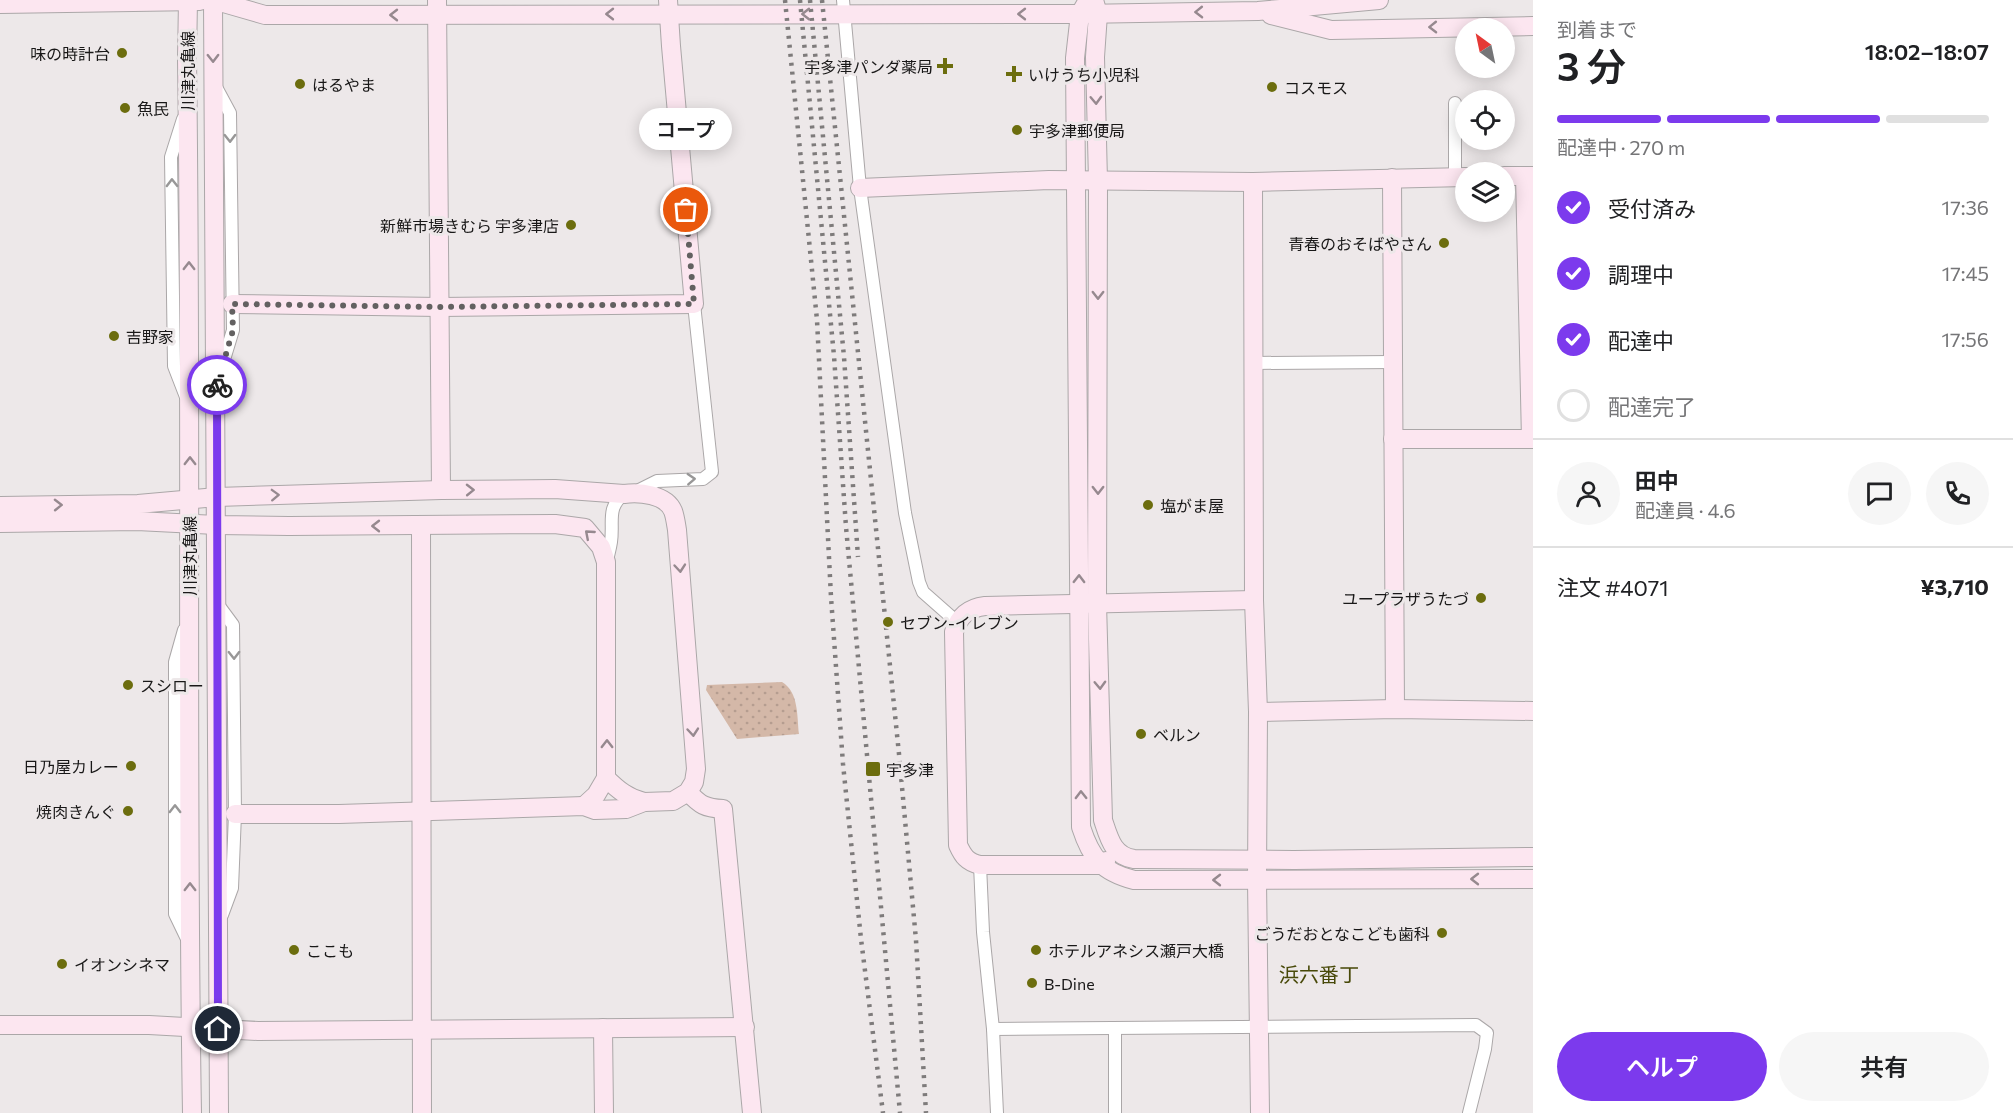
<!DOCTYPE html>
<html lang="ja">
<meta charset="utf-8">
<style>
:root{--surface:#fff;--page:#f6f6f6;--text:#202124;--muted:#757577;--line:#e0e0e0;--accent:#7c3aed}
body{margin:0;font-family:Commissioner,"Noto Sans JP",sans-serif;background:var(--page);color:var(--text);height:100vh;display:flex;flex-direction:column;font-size:22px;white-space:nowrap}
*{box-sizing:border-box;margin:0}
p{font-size:20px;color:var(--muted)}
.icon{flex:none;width:33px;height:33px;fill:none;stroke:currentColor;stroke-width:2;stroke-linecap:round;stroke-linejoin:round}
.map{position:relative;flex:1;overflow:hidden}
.details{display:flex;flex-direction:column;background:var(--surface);width:480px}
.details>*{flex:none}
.needle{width:39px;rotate:327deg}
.buttons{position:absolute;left:1455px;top:18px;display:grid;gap:12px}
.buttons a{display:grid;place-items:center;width:60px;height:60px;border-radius:50%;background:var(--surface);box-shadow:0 3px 15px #0003;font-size:30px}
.pin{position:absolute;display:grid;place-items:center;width:51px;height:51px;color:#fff;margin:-26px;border:3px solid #fff;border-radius:50%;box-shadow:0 2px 6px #0007}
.courier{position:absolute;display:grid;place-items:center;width:60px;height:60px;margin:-30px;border:4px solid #7c3aed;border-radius:50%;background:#fff;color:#222;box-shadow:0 2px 8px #0007}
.bubble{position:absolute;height:42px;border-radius:21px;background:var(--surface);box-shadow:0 3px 15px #0003;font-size:20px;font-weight:600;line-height:42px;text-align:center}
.overview em{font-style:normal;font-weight:600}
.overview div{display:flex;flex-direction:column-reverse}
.overview{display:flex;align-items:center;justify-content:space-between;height:102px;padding:0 24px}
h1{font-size:39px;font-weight:600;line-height:45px}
.bar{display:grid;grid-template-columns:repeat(4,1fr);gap:9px 6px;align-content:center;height:72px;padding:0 24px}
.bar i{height:8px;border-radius:4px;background:var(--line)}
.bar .active{background:var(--accent)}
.bar p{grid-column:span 4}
.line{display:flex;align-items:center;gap:15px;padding:0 24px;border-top:2px solid var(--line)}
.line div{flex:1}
.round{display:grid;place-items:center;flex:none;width:63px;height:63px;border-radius:32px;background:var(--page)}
ol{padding:0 24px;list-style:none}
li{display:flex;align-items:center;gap:18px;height:66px}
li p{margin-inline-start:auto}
li .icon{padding:6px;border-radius:50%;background:var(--accent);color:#fff;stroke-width:4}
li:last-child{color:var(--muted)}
li i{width:33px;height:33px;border:3px solid var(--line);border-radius:50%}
.cta{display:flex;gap:12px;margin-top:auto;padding:12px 24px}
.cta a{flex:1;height:69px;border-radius:36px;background:var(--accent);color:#fff;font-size:24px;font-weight:600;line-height:69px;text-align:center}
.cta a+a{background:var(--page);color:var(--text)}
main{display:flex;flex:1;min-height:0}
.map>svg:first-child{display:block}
</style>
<main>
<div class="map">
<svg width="1533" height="1113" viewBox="0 0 1533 1113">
<defs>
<pattern id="green-dots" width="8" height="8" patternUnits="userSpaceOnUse" patternTransform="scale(1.5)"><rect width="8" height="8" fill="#d4b8a8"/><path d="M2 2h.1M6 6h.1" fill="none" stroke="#b59d90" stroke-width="1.8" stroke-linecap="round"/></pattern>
</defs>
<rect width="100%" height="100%" fill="#ede8e9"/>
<path fill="url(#green-dots)" d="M782 682C799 692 797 717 799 734L737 739 706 690 707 685Z"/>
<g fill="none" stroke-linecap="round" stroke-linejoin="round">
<g stroke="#aba7a8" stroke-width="14">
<g id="street">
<path d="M843 0 860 188 905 513 919 582 923 592 957 622"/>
<path d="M216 87 230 113 233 330 219 376"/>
<path d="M1455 103V177"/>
<path d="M183 119 171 157 174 366 186 397"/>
<path d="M1254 363 1393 362"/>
<path d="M635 492 657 481 703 479 712 472 694 304"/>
<path d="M607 561C608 555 610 549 611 542 614 522 606 508 624 494"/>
<path d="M216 602 233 625 235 814 232 888 222 915"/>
<path d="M184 630 175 662V914L188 941"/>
<path d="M980 865 983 932 993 1029 997 1113"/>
<path d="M1115 1028V1113"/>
<path d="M993 1029 1476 1025 1487 1033 1485 1049 1469 1113"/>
</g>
</g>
<g stroke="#aba7a8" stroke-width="20">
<g id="secondary">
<path d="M188 0 187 59C192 410 186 762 192 1113"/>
<path d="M213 0 265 15 1080 14 1258 11 1379 0"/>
<path d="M213 0 219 1113"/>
<path d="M437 0 441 490"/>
<path d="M1088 0 1080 14 1075 58 1081 827C1091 858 1102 872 1134 880L1533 879"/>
<path d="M1094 0 1098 14 1095 57 1098 181 1097 603 1103 820C1109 838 1113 856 1134 859L1294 860 1533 857"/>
<path d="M0 4 200 1"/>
<path d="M1271 15 1331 30 1533 26"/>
<path d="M1504 176H1533"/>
<path d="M1525 176 1531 439"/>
<path d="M1392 178 1395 709"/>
<path d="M1253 182 1254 600 1258 712 1257 881 1260 1113"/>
<path d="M860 188 1049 180 1253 182 1466 177"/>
<path d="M232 304 439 307 694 304 671 46 668 0"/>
<path d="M1393 439H1533"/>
<path d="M0 506 138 504 217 497 441 490 555 489 624 494C639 492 666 494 673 511 675 516 676 524 677 530L696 769 694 782 688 792 673 801 644 802 626 809 595 810 584 806 339 814H235"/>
<path d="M0 523 137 521 216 525 289 526 555 524 585 528 601 547 606 562V778C618 790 628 798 644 802"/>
<path d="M421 526 422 1113"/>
<path d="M1258 712 1395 709 1533 711"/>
<path d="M688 792C700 805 705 808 723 809L752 1113"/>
<path d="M584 806 596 795 606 778"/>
<path d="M1106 861 1100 865H980C967 862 963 856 958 845L954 632C959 616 968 608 985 606L1254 600"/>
<path d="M0 1025H149L258 1031 745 1027"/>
<path d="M603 1028 604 1113"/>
</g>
</g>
<use href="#street" stroke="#fff" stroke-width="12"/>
<use href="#secondary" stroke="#fce6f0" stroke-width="18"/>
<g stroke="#7e7b7b" stroke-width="4.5" stroke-dasharray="3 6" stroke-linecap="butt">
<path d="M785 0 817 320 831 597 843 764 861 939 883 1113"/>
<path d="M800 0 834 356 846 527 900 1113"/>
<path d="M810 0 844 357 858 557"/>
<path d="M822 0 899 754 916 940 926 1113"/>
</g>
</g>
<defs><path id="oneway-chevron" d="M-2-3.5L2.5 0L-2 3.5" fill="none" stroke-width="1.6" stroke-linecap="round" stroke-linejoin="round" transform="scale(1.5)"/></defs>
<g stroke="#96898f">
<use href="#oneway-chevron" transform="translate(1199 12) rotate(179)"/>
<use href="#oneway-chevron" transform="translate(610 14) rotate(180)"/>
<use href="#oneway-chevron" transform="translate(806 14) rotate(180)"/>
<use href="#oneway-chevron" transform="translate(1022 14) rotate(180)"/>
<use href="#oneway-chevron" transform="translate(394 15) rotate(180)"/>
<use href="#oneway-chevron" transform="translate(1433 27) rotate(179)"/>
<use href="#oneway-chevron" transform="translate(213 58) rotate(89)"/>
<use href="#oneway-chevron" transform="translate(1096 100) rotate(88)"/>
<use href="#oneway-chevron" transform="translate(189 266) rotate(-90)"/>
<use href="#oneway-chevron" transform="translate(1098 295) rotate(90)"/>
<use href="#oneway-chevron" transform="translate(190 461) rotate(-90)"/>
<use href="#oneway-chevron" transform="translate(470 490) rotate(-1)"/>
<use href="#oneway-chevron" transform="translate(1098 490) rotate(90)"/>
<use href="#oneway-chevron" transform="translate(275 495) rotate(-2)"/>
<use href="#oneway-chevron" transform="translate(58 505) rotate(-1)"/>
<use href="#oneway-chevron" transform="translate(376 526) rotate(-180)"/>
<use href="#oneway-chevron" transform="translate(589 534) rotate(-139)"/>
<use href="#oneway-chevron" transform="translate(680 568) rotate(85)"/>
<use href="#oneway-chevron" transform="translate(1079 579) rotate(-89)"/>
<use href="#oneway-chevron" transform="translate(1100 685) rotate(88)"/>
<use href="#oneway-chevron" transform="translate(693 732) rotate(85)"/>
<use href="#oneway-chevron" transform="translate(607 744) rotate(-90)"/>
<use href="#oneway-chevron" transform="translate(1081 795) rotate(-91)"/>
<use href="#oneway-chevron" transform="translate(1475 879) rotate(180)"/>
<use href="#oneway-chevron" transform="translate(1217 880) rotate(-180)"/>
<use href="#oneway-chevron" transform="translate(190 887) rotate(-90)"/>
</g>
<g stroke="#989797">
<use href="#oneway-chevron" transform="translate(230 138) rotate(89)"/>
<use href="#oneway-chevron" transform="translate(172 183) rotate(-91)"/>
<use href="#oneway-chevron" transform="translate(691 479) rotate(-3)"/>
<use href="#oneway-chevron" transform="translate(234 655) rotate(89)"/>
<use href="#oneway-chevron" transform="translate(175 809) rotate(-90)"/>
</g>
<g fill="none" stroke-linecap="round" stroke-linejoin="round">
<path stroke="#636161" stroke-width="6" stroke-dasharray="0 10.8" d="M217 385 233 330 232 304 439 307 694 304 686 210"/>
<path stroke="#7c3aed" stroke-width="8" d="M217 385 218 1029"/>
</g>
<g fill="#6c6d0e" stroke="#ede8e9" stroke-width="2">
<circle cx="122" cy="53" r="6"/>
<path d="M942 57h6v6h6v6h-6v6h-6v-6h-6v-6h6z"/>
<path d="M1011 65h6v6h6v6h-6v6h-6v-6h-6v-6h6z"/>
<circle cx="300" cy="84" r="6"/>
<circle cx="1272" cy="87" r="6"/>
<circle cx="125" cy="108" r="6"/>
<circle cx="1017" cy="130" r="6"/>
<circle cx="571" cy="225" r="6"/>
<circle cx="1444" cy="243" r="6"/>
<circle cx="114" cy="336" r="6"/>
<circle cx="1148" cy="505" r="6"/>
<circle cx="1481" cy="598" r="6"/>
<circle cx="888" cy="622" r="6"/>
<circle cx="128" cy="685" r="6"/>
<circle cx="1141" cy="734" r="6"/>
<circle cx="131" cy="766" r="6"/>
<rect x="865" y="761" width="16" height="16" rx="3"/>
<circle cx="128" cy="811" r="6"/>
<circle cx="1442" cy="933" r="6"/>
<circle cx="294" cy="950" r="6"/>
<circle cx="1036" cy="950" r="6"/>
<circle cx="62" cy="964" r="6"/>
<circle cx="1032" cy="983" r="6"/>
</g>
<g text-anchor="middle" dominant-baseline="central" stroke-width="6" stroke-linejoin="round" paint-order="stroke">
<g font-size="16" fill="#191818" stroke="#ede8e9" text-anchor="start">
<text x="110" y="53" text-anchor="end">味の時計台</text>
<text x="933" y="66" text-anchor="end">宇多津パンダ薬局</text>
<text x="1028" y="74">いけうち小児科</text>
<text x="312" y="84">はるやま</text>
<text x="1284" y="87">コスモス</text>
<text x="137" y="108">魚民</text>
<text x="1029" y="130">宇多津郵便局</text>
<text x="559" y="225" text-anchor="end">新鮮市場きむら 宇多津店</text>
<text x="1432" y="243" text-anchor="end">青春のおそばやさん</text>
<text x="126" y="336">吉野家</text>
<text x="1160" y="505">塩がま屋</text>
<text x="1469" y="598" text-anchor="end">ユープラザうたづ</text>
<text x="900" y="622">セブン-イレブン</text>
<text x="140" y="685">スシロー</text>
<text x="1153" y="734">ベルン</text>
<text x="119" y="766" text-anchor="end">日乃屋カレー</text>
<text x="886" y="769">宇多津</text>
<text x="116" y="811" text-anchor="end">焼肉きんぐ</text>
<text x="1430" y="933" text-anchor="end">ごうだおとなこども歯科</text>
<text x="306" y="950">ここも</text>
<text x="1048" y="950">ホテルアネシス瀬戸大橋</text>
<text x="74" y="964">イオンシネマ</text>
<text x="1044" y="983">B-Dine</text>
</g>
<g font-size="16" fill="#191818" stroke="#ede8e9">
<text transform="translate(187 71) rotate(-90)">川津丸亀線</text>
<text transform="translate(189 556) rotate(-90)">川津丸亀線</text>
</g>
<g font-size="20" fill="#484909" stroke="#ede8e9">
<text x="1319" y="974">浜六番丁</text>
</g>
</g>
</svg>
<div class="buttons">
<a><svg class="needle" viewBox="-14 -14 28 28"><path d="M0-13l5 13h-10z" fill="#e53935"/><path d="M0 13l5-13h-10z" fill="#757577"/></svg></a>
<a><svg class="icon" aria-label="locate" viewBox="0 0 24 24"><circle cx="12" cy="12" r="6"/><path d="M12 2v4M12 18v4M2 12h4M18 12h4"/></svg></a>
<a><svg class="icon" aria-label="layers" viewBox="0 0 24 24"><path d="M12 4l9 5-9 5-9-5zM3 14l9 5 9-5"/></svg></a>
</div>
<div class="pin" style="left:686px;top:210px;background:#ea580c"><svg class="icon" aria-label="bag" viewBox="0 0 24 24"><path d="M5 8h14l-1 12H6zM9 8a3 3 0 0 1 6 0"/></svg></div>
<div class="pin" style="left:218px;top:1029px;background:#1f2937"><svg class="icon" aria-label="home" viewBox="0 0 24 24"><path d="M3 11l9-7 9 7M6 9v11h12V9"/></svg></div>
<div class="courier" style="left:217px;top:385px"><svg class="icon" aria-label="bike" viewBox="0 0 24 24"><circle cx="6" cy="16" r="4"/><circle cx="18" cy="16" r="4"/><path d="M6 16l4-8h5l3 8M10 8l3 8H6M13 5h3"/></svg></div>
<div class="bubble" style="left:639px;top:108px;width:93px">コープ</div>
</div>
<section class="details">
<div class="overview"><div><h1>3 分</h1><p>到着まで</p></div><em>18:02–18:07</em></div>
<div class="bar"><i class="active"></i><i class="active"></i><i class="active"></i><i></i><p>配達中 · 270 m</p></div>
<ol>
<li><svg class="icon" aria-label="check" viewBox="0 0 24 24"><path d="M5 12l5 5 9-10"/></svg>受付済み<p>17:36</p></li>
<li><svg class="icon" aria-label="check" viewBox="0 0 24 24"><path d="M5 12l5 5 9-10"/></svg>調理中<p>17:45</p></li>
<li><svg class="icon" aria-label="check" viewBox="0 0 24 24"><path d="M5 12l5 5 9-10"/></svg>配達中<p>17:56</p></li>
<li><i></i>配達完了</li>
</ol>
<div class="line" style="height:108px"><a class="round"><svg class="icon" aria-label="person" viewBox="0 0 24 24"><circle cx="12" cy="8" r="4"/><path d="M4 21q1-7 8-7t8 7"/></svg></a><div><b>田中</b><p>配達員 · 4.6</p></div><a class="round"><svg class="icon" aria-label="chat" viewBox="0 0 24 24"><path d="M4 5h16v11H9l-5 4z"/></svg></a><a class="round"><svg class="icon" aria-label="phone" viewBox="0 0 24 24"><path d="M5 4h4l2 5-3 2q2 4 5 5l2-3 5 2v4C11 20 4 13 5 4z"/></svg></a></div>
<div class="line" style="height:78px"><div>注文 #4071</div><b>¥3,710</b></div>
<div class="cta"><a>ヘルプ</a><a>共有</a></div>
</section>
</main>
